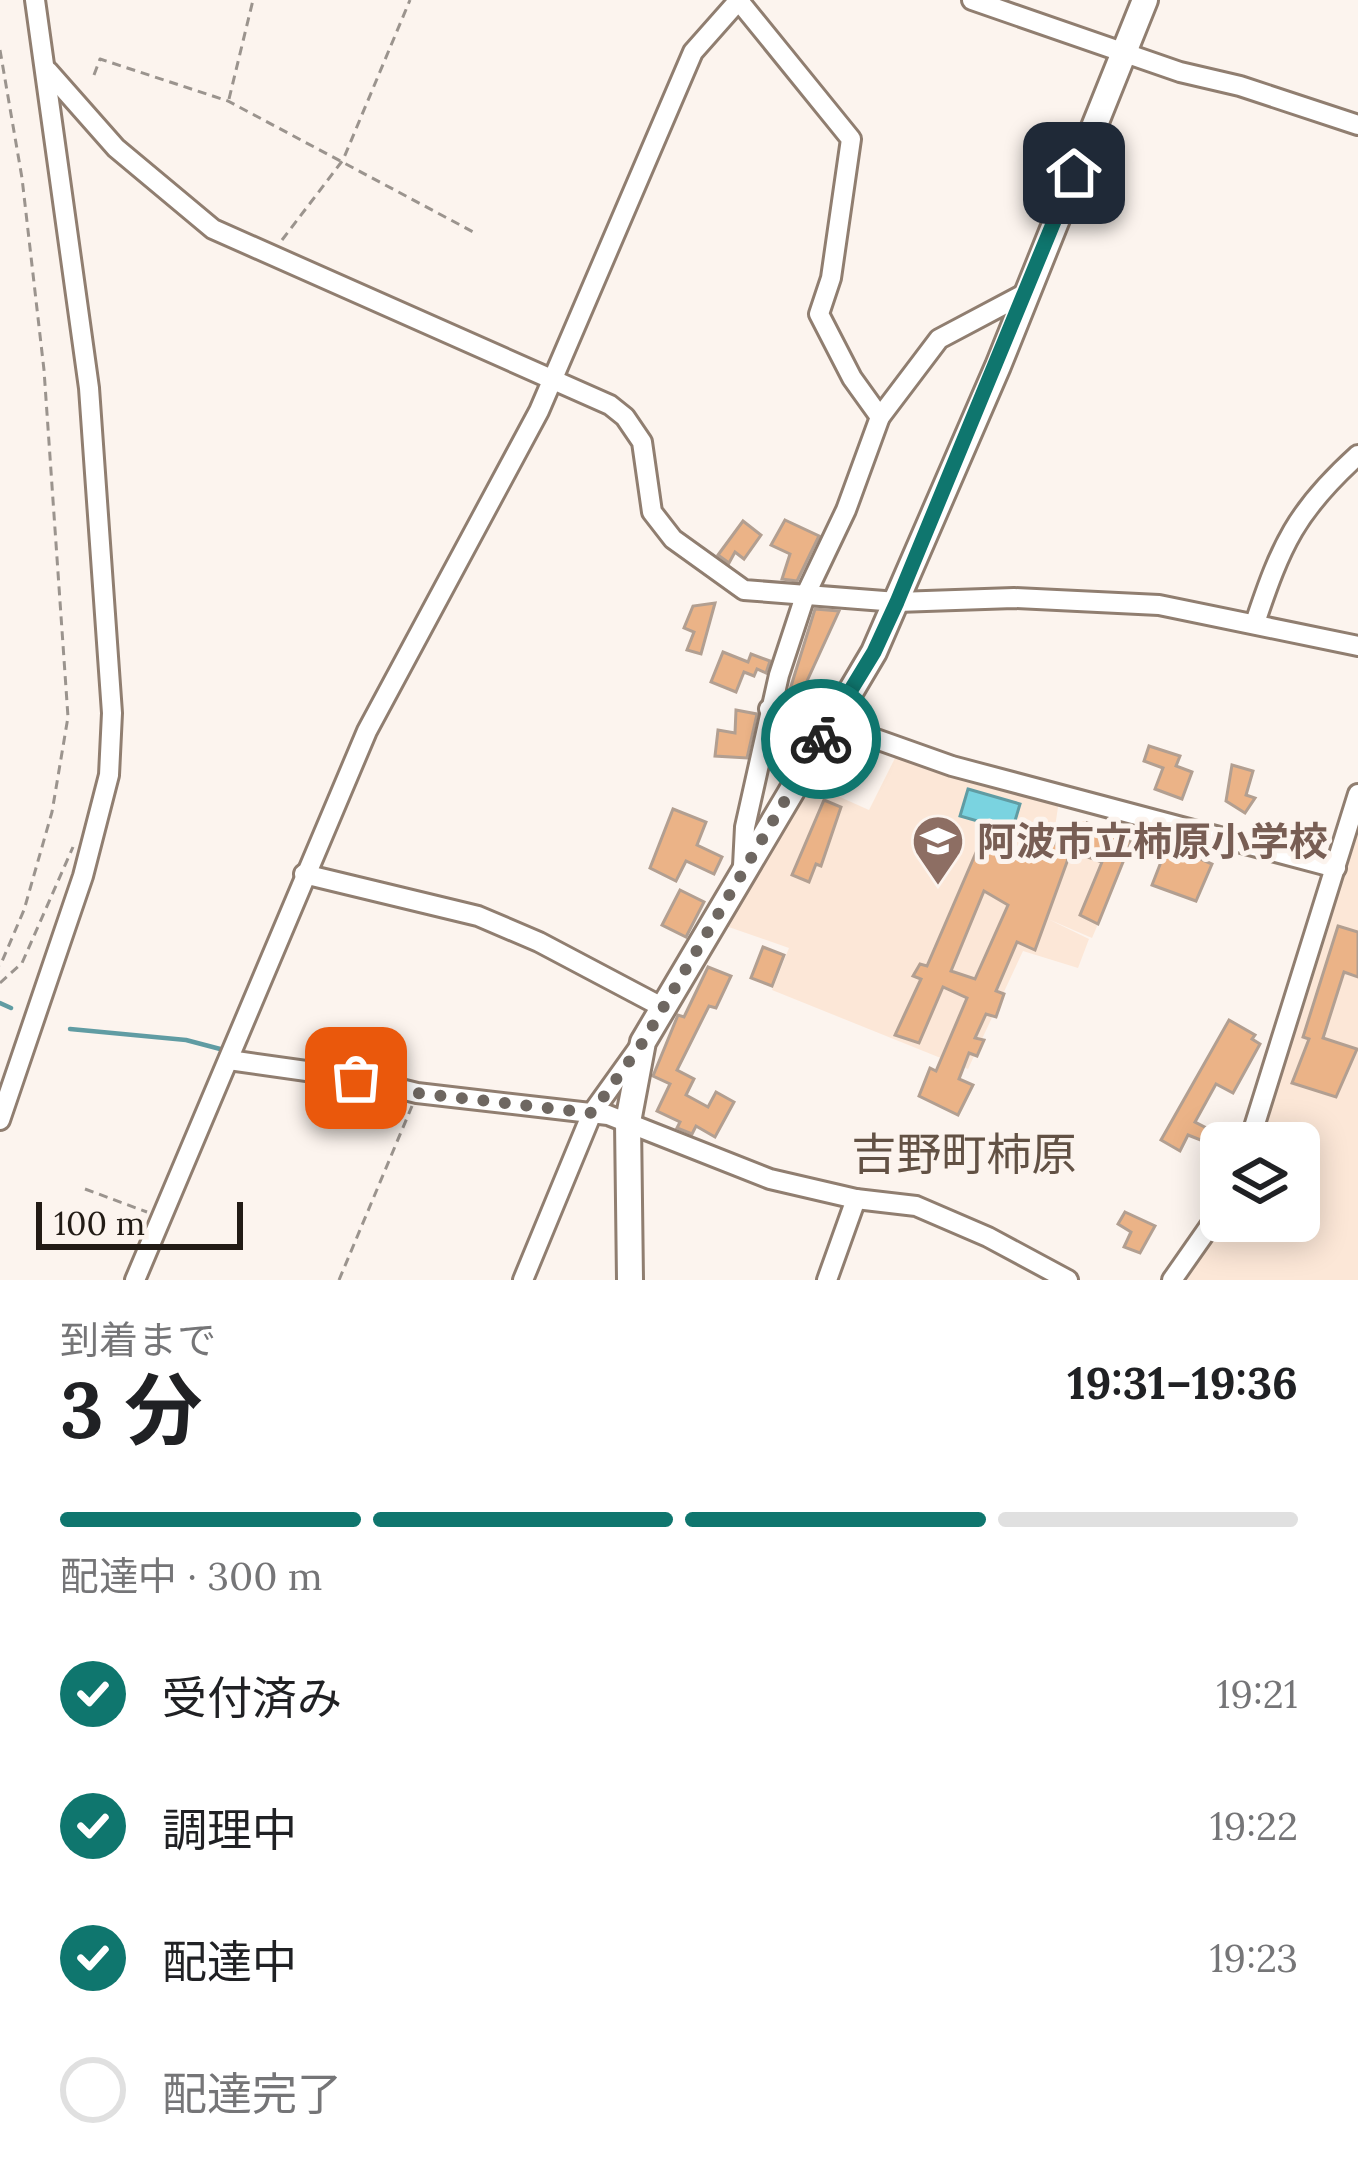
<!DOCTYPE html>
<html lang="ja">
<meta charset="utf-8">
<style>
:root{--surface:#fff;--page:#f6f6f6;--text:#202124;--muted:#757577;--line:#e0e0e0;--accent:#0f766e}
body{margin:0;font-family:Lora,"Noto Sans JP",serif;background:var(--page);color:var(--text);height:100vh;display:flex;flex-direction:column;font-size:45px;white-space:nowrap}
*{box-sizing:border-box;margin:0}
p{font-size:39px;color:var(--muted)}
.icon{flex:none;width:66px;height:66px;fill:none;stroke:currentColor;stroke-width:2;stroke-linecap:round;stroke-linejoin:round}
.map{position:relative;height:1280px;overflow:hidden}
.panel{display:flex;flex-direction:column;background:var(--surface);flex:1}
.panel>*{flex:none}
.buttons{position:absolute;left:1200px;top:1122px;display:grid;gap:24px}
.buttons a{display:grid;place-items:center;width:120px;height:120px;border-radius:18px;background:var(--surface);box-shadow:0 6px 30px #0003;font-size:60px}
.scale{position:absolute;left:36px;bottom:30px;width:207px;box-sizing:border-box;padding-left:12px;border:6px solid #221b15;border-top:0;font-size:33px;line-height:42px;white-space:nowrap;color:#221b15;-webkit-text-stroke:9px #fcf4ee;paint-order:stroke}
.pin{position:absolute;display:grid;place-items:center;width:102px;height:102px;color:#fff;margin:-51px;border-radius:24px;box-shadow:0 6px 18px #0006}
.courier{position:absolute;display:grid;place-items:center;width:120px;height:120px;margin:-60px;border:9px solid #0f766e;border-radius:50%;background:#fff;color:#222;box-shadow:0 3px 15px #0007}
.summary em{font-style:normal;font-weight:700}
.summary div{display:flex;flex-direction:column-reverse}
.summary{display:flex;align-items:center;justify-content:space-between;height:204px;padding:0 60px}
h1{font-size:78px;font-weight:700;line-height:90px}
.bar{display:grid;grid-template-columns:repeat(4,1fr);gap:18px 12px;align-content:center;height:144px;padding:0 60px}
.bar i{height:15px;border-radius:9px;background:var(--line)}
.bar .current{background:var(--accent)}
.bar p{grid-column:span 4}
ol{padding:0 60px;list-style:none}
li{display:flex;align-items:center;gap:36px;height:132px}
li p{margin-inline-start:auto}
li .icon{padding:12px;border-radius:50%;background:var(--accent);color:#fff;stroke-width:4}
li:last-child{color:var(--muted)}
li i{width:66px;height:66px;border:6px solid var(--line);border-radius:50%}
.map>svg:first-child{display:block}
</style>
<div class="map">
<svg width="1358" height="1280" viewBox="0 0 1358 1280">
<rect width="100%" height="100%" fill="#fcf4ee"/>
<g fill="#fce7d7">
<path d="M896 756 1059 800 1053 841 1061 823 1077 829 1083 821 1134 841 1092 938 1048 919 1089 939 1078 968 1023 951 968 1069 772 990 789 948 720 924 804 781 869 810Z"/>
<path d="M1358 809V1280H1182L1221 1221H1299V1143H1255Z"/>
</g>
<path fill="#7ad3e0" stroke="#609ca3" stroke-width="3" d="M968 789 1020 804 1012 831 960 816Z"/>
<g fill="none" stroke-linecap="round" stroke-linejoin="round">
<g stroke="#609ca3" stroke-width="4.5">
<path d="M290 891 295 878"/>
<path d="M0 1003 11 1008"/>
<path d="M70 1029 186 1040 224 1050"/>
</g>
</g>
<g fill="#ebb387" stroke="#b29f91" stroke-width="3" fill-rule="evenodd">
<path d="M785 520 819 536 797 581 782 579 790 554 771 545Z"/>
<path d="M743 521 761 535 744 559 735 552 729 563 718 555Z"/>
<path d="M715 603 701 654 687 650 694 632 684 628 693 606Z"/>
<path d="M815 609 839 611 802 692 827 699 822 707 787 699Z"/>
<path d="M723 652 748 662 751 654 770 661 766 673 757 669 754 676 744 672 736 692 711 682Z"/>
<path d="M736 710 757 714 747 758 715 756 718 730 735 733Z"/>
<path d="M1149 746 1180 756 1176 766 1192 772 1182 799 1155 789 1163 768 1144 761Z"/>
<path d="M1232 765 1253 771 1246 795 1255 798 1245 813 1226 801Z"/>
<path d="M824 800 841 807 821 866 816 864 809 882 792 875Z"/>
<path d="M673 809 706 822 697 845 722 857 714 874 686 861 676 881 650 868Z"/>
<path d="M1087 823 1131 842 1098 924 1080 915 1102 862 1071 851 1035 950 1017 942 996 991 1004 994 996 1017 986 1014 975 1038 984 1040 977 1056 969 1053 959 1079 973 1085 958 1115 919 1096 930 1068 936 1071 967 998 943 987 919 1043 895 1035 921 979 913 976 920 964 927 966 981 841 1022 859 1031 835 1054 844 1063 825 1083 834ZM984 891 1008 905 975 979 951 971Z"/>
<path d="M1144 831 1193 844 1189 854 1212 864 1196 901 1152 885 1168 844Z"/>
<path d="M680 890 704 902 686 937 662 925Z"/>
<path d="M1338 926 1358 932V977L1344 972 1323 1038 1357 1049 1336 1097 1292 1083 1309 1039 1303 1037Z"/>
<path d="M763 947 784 955 772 986 751 978Z"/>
<path d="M708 967 731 976 716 1008 709 1006 677 1070 694 1079 686 1095 708 1107 716 1092 734 1102 715 1137 696 1126 692 1134 677 1128 680 1122 657 1111 670 1084 653 1076 678 1015 684 1017Z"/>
<path d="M1229 1020 1255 1035 1252 1039 1260 1044 1233 1093 1216 1084 1195 1122 1236 1143H1221V1148L1188 1135 1180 1151 1161 1140Z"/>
<path d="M1125 1212 1155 1226 1140 1253 1124 1247 1131 1232 1118 1224Z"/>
</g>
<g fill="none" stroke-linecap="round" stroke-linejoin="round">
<g stroke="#907e70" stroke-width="24">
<g id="minor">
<path d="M972 0 1180 72 1240 86 1358 125"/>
<path d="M739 1 851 139 831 278 819 314 852 378 880 417"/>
<path d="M48 71 116 148 213 229 610 405 625 417 642 442 652 512 673 539 744 590 897 602 1014 598 1159 605 1358 646"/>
<path d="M1255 623C1281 545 1296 511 1358 455"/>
<path d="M769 709 831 723 952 766 1336 868"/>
<path d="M743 866 745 827 779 675 805 596 846 510 880 417 939 339 1024 294"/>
<path d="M304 874 478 916 539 942 660 1006"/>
<path d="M229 1060 356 1078 417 1093 608 1115 770 1179 856 1199 916 1206 988 1237 1068 1280"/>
<path d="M0 1120 83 876 109 775 112 713 89 388 35 0"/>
<path d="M1249 1143 1358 794"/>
<path d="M135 1280 367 731 539 411 693 52 739 0"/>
<path d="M523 1280 592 1113 640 1046"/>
<path d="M827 1280 856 1199"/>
<path d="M1172 1280 1221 1210"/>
</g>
</g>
<g stroke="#907e70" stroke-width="30">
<path id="major" d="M630 1280 628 1122 643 1042 874 652 998 366 1145 0"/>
</g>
<g stroke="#9b948e" stroke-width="3" stroke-dasharray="9 6" stroke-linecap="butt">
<path d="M0 50 22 178 44 370 68 717 52 812 24 910 0 966"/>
<path d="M94 75 100 59 228 101 477 234"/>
<path d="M229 99 253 0"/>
<path d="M282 240 343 160 410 0"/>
<path d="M0 983 22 963 73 847"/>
<path d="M85 1189 147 1212"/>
<path d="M339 1280 412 1106"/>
</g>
<use href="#minor" stroke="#fff" stroke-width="18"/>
<use href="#major" stroke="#fff" stroke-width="24"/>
</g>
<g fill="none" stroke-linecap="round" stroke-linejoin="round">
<path stroke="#6e6761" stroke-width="12" stroke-dasharray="0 21.6" d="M356 1078 417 1093 592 1113 643 1042 821 739"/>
<path stroke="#0f766e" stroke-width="15" d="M821 739 874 652 897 602 1074 173"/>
</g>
<defs>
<g id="school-pin" transform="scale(2.7)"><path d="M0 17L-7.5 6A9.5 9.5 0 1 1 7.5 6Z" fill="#8d6e63" stroke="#fcf4ee"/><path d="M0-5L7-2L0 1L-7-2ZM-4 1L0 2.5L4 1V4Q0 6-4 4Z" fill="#fff"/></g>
</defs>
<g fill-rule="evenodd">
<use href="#school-pin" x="938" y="841"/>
</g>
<g text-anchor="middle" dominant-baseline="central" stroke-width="10" stroke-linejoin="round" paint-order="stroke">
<g font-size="39" font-weight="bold" fill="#785e54" stroke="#fcf4ee" text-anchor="start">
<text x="977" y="841">阿波市立柿原小学校</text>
</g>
<g font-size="45" fill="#625144" stroke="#fcf4ee">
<text x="964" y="1153">吉野町柿原</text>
</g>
</g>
</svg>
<div class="buttons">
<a><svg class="icon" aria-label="layers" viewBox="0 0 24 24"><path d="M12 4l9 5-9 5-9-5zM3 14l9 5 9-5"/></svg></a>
</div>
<div class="scale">100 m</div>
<div class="pin" style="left:356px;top:1078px;background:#ea580c"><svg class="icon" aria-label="bag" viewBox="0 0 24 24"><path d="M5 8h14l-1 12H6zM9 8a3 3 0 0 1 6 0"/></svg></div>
<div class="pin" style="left:1074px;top:173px;background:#1f2937"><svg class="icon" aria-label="home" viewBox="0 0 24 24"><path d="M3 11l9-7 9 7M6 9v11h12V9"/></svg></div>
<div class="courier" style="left:821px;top:739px"><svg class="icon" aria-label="bike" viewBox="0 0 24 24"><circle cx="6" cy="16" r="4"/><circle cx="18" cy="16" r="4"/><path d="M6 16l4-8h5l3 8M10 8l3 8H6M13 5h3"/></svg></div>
</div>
<section class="panel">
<div class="summary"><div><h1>3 分</h1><p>到着まで</p></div><em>19:31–19:36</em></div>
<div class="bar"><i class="current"></i><i class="current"></i><i class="current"></i><i></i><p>配達中 · 300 m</p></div>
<ol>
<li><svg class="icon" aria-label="check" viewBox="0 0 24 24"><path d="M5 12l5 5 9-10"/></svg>受付済み<p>19:21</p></li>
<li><svg class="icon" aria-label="check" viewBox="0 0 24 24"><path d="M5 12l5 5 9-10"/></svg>調理中<p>19:22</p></li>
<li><svg class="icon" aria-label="check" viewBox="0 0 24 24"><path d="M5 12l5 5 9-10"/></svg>配達中<p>19:23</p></li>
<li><i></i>配達完了</li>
</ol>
</section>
